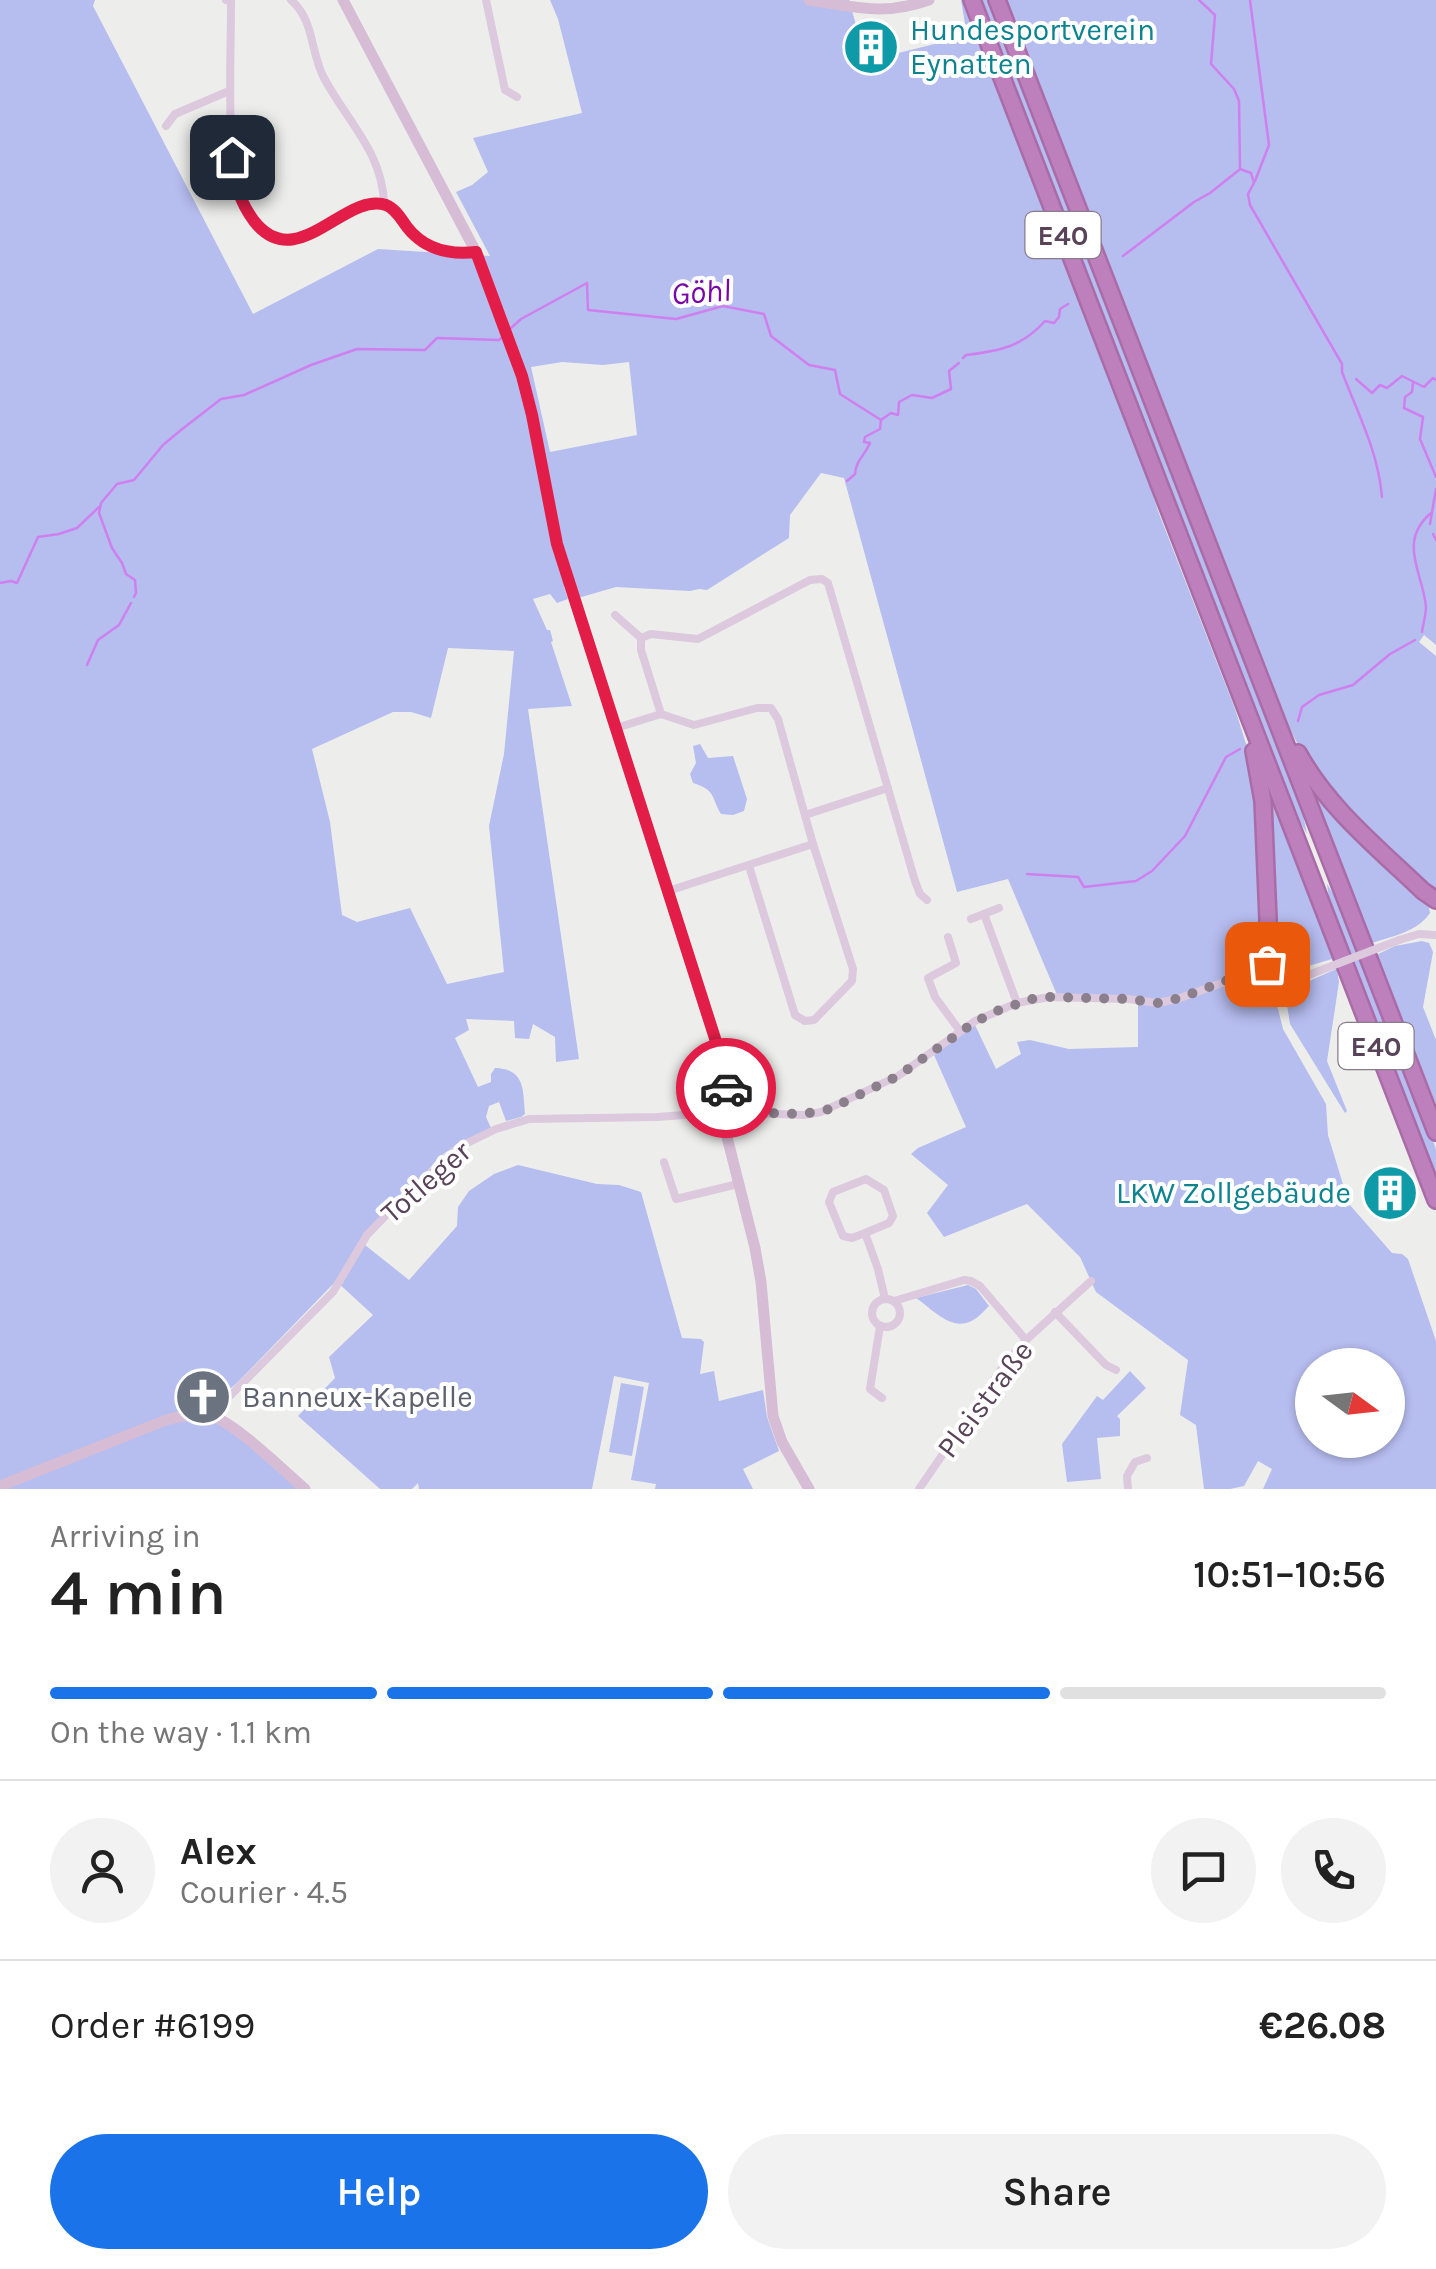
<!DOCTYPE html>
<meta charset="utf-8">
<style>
:root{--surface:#fff;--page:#f2f2f2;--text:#222;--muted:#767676;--line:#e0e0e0;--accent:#1a73e8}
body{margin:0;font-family:Karla,sans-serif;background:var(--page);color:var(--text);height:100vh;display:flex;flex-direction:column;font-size:38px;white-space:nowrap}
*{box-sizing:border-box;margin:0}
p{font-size:32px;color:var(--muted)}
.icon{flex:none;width:55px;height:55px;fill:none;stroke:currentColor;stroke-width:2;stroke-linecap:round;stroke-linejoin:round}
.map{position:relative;height:1489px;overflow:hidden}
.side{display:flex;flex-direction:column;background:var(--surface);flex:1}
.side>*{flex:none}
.needle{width:65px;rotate:105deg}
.buttons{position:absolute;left:1295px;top:1348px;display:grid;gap:20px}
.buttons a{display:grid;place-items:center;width:110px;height:110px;border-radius:50%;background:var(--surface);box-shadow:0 2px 8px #0004;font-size:50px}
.pin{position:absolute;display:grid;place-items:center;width:85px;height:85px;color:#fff;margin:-42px;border-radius:20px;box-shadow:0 5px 15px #0006}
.courier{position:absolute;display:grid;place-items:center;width:100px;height:100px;margin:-50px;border:8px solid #e11d48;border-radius:50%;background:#fff;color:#222;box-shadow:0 2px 12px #0007}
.summary em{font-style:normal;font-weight:600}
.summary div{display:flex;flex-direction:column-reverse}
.summary{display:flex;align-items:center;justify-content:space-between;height:170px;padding:0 50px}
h1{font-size:65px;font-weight:600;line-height:75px}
.bar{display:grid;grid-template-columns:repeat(4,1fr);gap:15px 10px;align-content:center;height:120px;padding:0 50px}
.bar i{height:12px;border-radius:8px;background:var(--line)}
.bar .current{background:var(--accent)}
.bar p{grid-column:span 4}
.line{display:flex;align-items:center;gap:25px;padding:0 50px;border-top:2px solid var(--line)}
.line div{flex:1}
.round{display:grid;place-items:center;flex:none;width:105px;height:105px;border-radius:52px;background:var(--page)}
.primary-button{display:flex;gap:20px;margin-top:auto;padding:20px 50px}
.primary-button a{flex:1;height:115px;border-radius:60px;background:var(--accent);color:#fff;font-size:40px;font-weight:600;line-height:115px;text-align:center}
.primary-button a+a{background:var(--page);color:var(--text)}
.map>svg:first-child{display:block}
</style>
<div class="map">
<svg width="1436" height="1489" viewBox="0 0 1436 1489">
<rect width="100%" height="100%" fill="#edeeeb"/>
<g fill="#b6bdef" fill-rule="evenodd">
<path d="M0 0H95L93 6 253 314 378 249 490 256 456 192 472 185 488 172 473 138 582 113 558 19 550 0H849L866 61 967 36 961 0H963L1145 468 1158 511 1235 709 1247 747 1253 788 1265 956 1256 972 1259 988 1274 993 1283 1029 1326 1104 1328 1135 1349 1204 1392 1253 1402 1254 1408 1259 1436 1341V1489H1263L1272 1469 1258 1461 1244 1486 1230 1489H1204L1196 1425 1180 1415 1188 1360 1096 1292 1080 1257 1027 1204 944 1237 927 1213 948 1185 911 1154 918 1148 966 1127 934 1055 975 1025 996 1069 1021 1054 1017 1042 1030 1040 1069 1049 1138 1047V997L1057 995 1008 879 957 892 844 478 821 473 790 515 789 538 707 590 699 589 690 591 616 587 578 598 573 583 564 587 568 599 557 603 550 594 533 599 547 630H550L553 641 551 642 572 706 528 709 579 1059 556 1062 555 1037 533 1024 529 1039 515 1038 514 1021 466 1019 469 1030 455 1038 478 1087 491 1082V1074L495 1068C525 1069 523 1089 525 1114L521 1117 506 1121 499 1102 489 1106 486 1117 491 1128C466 1139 442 1150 426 1173L360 1241 409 1280 457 1226 458 1207 469 1191 494 1174 518 1165 597 1184 619 1185 641 1192 682 1338 701 1339 704 1342 700 1374 714 1371 719 1401 763 1390 767 1417 779 1451 743 1469 753 1489H655L656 1484 631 1480 649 1383 614 1376 592 1489H419L418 1483 412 1489H380L298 1416 335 1378 329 1357 373 1315 336 1281 237 1383 225 1393 205 1392 198 1399 206 1420 223 1426 234 1433 298 1489H0ZM562 362 603 365 629 362 637 435 550 452 531 367ZM448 648 514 651 504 754 489 826 504 972 447 984 410 908 357 922 342 915 330 822 312 749 393 712H411L431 718ZM1312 1365H1388V1440H1312Z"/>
<path d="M976 0H993L1299 794 1307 834 1282 790Z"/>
<path d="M1007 0H1436V645L1424 635 1419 642 1436 656V889H1431C1376 838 1325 800 1291 731Z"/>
<path d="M700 744 708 758 733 756 747 799 744 811 733 815 721 814C711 797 716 790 693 783L690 774 696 763 693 746Z"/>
<path d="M1268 791 1337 970 1339 982 1327 1061 1347 1111 1345 1113 1290 1024 1285 992 1336 969 1332 959 1282 974 1275 960Z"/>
<path d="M1313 792 1428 902 1430 913C1417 932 1393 936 1372 943Z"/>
<path d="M1327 884 1348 916 1436 1149V1190L1331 914Z"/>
<path d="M1422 941 1429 943 1433 952 1423 1007 1436 1040V1104L1376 955 1395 946Z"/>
<path d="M968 1285 976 1289 989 1306C984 1311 976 1320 969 1322 950 1330 931 1308 916 1298Z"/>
<path d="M1130 1371 1146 1388 1117 1416 1120 1419V1436L1097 1438 1101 1479 1067 1482 1062 1444 1097 1396 1103 1400Z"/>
<path d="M621 1383 644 1387 632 1456 609 1452Z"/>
</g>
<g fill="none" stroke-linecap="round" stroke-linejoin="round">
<g stroke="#ce81ee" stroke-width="2.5">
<path d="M1199 0 1215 15 1211 64 1234 89 1239 101 1240 168"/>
<path d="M1250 0 1269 145 1255 181"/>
<path d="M1240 169 1251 173 1254 183 1248 194 1250 205 1342 364V372C1358 414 1378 451 1382 497"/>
<path d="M1123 256 1194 202 1210 193 1239 170"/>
<path d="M511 328 521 319 587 283 588 310 676 319 723 306 764 314 771 336 809 365 835 370 840 394 881 420 891 413 898 415 899 402 912 395 932 398 951 389 949 371 959 363"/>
<path d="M963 358 966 355C999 351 1022 347 1045 321L1054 323 1059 317 1060 309 1068 304"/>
<path d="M1356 379 1372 393 1380 385 1387 388 1402 376 1424 387 1433 378 1436 380"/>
<path d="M1413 383 1412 392 1405 397 1404 408 1423 417 1420 439 1436 477"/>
<path d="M847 481 855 474C856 460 865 455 870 443L864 442 865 437 880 429 881 420"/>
<path d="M1430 524 1436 489"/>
<path d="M1433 534 1436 540"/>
<path d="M0 583 11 581 17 583 38 537 59 534 77 528 99 507"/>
<path d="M134 597 136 593 135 580 126 574 122 563 112 548 99 513 101 503 117 484 134 480 163 445 181 430 221 399 244 395 311 365 357 349 425 350 437 338 499 340 501 338"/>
<path d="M1422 632C1423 624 1426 615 1426 607 1423 573 1397 542 1431 513"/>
<path d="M87 665 98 640 119 625 131 603"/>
<path d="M1298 721 1302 707 1319 695 1353 685 1390 654 1415 640"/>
<path d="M1027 874 1078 877 1084 887 1136 881 1152 871 1185 836 1226 757 1240 749"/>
</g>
<g stroke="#a96ca7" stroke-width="20">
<g id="highway">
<path d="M972 0 1436 1200"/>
<path d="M997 0 1436 1132"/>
<path d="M1298 753C1328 808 1378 848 1423 891L1436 900"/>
<path d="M1271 955 1279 984"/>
<path d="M1251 980 1266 966 1268 919 1263 801 1254 751"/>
</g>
</g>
<g stroke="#dcc9dd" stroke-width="8">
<path d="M226 0 231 1C231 45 229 88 231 132 231 147 230 163 233 178 239 205 260 242 292 239 317 237 338 216 361 207 368 205 376 205 384 204"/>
<path d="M291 0C315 21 310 52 324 78 347 121 383 153 384 204 395 210 399 218 407 228 424 249 449 255 476 252"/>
<path d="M486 0 505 90 517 97"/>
<path d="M166 126 175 114 229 91"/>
<path d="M615 615 641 638V650L661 714"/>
<path d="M641 638 651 634 698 639 810 580 822 579 828 583 915 881 920 894 927 900"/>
<path d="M616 728 661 714 694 725 757 708H771L778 719 813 844 853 969 852 981 814 1020 805 1021 795 1015 749 866"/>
<path d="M805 815 888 788"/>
<path d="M668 891 813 844"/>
<path d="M984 914 1017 1003"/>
<path d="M971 919 999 908"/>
<path d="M948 937 956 963 928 978 935 997 960 1031"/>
<path d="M1399 940 1419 934 1436 935"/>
<path d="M664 1162 676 1199 738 1184"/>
<path d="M865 1233 852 1238 843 1236 829 1202 833 1192 866 1179 884 1190 893 1216 889 1223 865 1233 878 1269 885 1299"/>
<circle cx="886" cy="1313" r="14"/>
<path d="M894 1301 964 1280 971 1281 980 1286 1026 1340"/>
<path d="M1055 1312 1106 1365 1116 1370"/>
<path d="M880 1326 870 1389 882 1398"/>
<path d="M211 1415 333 1292 367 1235 393 1208 459 1147 496 1129 529 1119 657 1117 725 1112 804 1115 821 1112 898 1076 975 1021 1017 1003 1049 997 1128 999 1158 1003 1180 998 1236 978 1279 984 1311 974"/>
<path d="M919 1489 1002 1368 1026 1340 1091 1281"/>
<path d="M1128 1489 1127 1476 1135 1462 1147 1458"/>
</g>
<g stroke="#d6bdd5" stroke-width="11">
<path d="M343 0 476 252 499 312 522 376 532 415 557 544 720 1055 726 1086V1133L755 1248 761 1282 773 1416 782 1442 809 1489"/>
<path d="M809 0C856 7 883 16 929 0"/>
<path d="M0 1486 166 1420C179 1417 192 1413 205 1414 230 1417 284 1471 305 1489"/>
</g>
<use href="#highway" stroke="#bd80bc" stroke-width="15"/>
<path stroke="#dcc9dd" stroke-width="8" d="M1311 974 1399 940"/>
</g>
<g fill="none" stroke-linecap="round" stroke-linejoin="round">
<path stroke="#8c7f8c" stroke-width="10" stroke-dasharray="0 18" d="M726 1088V1112L804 1114 830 1109 898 1076 975 1022 997 1011 1032 999 1048 997 1128 999 1158 1003 1180 998 1231 979 1251 980 1264 970 1267 964"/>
<path stroke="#e11d48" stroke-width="12" d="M232 157C233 180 240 202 254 221 297 276 345 191 386 205 396 209 401 219 407 227 424 249 449 255 476 252L522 376 532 415 557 544 720 1054 726 1088"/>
</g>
<defs>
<g id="building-disc" transform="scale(2.875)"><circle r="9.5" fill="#0f9aa8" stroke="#fff"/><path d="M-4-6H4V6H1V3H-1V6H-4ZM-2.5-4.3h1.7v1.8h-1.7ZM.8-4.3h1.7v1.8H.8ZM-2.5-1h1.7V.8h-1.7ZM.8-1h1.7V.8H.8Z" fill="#fff"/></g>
<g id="church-disc" transform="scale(2.875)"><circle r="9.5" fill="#6b7280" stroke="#fff"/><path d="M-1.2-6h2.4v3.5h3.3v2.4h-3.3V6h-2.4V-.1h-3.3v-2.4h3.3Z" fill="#fff"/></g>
</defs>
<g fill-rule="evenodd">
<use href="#building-disc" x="871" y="47"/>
<use href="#building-disc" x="1390" y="1193"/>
<use href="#church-disc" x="203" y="1397"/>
</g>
<g text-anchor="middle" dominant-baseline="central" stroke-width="8" stroke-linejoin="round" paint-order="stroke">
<g fill="#fff" stroke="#8a7b8b" stroke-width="2.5">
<rect x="1025.5" y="212" width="75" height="46" rx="8"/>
<rect x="1338.5" y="1023" width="75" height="46" rx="8"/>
</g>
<g font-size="28" font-weight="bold" fill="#584359">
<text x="1063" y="235">E40</text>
<text x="1376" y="1046">E40</text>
</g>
<g font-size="30" fill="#0d838f" stroke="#fff" text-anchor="start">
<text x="910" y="30">Hundesportverein<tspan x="910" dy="34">Eynatten</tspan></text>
<text x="1351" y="1193" text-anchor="end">LKW Zollgebäude</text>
</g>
<g font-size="30" fill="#584359" stroke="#fff">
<text transform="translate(426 1182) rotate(-41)">Totleger</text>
<text transform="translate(985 1399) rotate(-53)">Pleistraße</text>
</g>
<g font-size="30" fill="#5b616d" stroke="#fff" text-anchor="start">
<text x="242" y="1397">Banneux-Kapelle</text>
</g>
<g font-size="32" font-style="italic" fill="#7907a8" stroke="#fff">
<text transform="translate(701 292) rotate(-4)">Göhl</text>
</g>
</g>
</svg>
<div class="buttons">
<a><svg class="needle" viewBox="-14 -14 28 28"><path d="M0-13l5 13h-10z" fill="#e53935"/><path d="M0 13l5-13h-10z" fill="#767676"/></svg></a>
</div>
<div class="pin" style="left:1267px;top:964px;background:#ea580c"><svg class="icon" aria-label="bag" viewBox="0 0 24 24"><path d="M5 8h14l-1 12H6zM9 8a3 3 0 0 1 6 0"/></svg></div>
<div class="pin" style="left:232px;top:157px;background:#1f2937"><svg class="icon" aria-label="home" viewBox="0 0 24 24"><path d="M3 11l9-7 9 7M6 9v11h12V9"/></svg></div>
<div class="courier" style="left:726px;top:1088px"><svg class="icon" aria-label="car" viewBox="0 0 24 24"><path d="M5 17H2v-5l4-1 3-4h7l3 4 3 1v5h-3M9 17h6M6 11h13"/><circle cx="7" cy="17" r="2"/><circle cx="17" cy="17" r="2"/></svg></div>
</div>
<section class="side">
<div class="summary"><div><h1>4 min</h1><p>Arriving in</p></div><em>10:51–10:56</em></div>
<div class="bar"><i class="current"></i><i class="current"></i><i class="current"></i><i></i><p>On the way · 1.1 km</p></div>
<div class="line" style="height:180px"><a class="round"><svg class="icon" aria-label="person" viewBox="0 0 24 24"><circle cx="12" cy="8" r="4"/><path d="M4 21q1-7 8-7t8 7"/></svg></a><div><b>Alex</b><p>Courier · 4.5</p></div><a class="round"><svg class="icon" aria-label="chat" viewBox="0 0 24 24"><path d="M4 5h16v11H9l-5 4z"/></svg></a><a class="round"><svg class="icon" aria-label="phone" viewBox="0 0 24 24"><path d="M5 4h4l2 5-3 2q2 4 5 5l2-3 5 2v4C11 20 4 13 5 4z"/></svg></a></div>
<div class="line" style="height:130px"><div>Order #6199</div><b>€26.08</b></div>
<div class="primary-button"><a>Help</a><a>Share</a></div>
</section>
